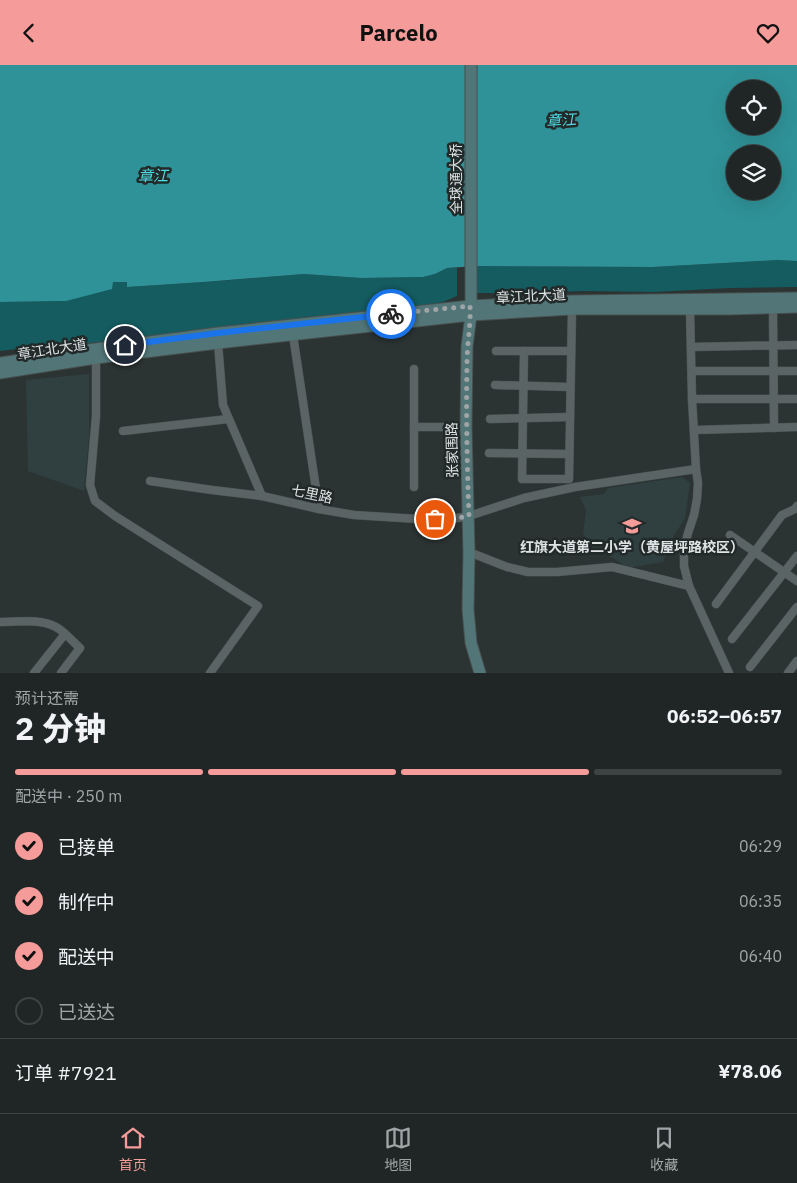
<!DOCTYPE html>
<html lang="zh">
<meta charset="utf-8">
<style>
:root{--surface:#202626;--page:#282e2e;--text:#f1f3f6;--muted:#a2a5a7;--line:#3d4343;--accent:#f59b9a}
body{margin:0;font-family:"IBM Plex Sans","Noto Sans SC",sans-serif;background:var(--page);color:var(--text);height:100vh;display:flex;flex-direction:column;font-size:19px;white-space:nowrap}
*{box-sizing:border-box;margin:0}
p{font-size:16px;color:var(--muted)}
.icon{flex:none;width:28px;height:28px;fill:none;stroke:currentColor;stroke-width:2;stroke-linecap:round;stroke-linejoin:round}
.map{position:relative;height:608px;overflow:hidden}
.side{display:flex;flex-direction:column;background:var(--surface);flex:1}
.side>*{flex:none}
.tools{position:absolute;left:726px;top:15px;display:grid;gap:10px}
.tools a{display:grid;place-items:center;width:55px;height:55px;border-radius:50%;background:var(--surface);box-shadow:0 5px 20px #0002,0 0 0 1px var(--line);font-size:25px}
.pin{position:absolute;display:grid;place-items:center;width:42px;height:42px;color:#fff;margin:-21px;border:2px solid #fff;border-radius:50%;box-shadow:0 1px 5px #0007}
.courier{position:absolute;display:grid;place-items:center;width:50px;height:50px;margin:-25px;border:4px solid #1a73e8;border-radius:50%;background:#fff;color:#222;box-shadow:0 1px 6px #0007}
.summary em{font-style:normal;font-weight:800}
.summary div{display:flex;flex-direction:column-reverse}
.summary{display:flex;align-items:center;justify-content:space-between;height:85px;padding:0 15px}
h1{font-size:32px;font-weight:800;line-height:38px}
.bar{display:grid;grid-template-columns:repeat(4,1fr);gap:8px 5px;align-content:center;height:60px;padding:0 15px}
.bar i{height:6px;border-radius:4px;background:var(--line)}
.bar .on{background:var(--accent)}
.bar p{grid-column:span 4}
.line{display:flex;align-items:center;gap:12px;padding:0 15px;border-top:1px solid var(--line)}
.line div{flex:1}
ol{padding:0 15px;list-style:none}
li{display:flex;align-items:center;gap:15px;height:55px}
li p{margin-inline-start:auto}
li .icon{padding:5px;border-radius:50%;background:var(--accent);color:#111;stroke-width:4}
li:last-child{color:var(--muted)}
li i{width:28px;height:28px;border:2px solid var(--line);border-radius:50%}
header{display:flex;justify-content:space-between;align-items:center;height:65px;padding:0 15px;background:var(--accent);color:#111;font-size:22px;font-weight:800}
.tabs{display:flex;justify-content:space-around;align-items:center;height:70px;border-top:1px solid var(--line);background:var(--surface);font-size:14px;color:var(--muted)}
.tabs a{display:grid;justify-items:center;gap:2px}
.tabs .on{color:var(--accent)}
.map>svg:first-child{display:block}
</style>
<header><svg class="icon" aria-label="back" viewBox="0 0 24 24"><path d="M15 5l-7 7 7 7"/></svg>Parcelo<svg class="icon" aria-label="heart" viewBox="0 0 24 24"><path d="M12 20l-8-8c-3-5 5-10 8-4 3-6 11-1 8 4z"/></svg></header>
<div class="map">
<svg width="797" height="608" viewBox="0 0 797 608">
<rect width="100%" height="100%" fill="#2b3333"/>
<g fill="#303f40">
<path d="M89 309V373L84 426 28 406 26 315Z"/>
<path d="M682 412 690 418 685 454 674 470 663 497 628 503 608 490 597 488 583 469 586 445 580 432 604 429 608 423Z"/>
</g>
<g fill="#145c60">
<path d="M778 195 797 196V222L730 223 654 227 586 226 511 228H477V201L653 202Z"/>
<path d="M447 203H457V231L443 237 422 241 223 262 74 280 26 283 0 286V237L66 236 112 217H127V222L205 217 304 209 361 213 423 212 435 209Z"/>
</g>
<path fill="#2f9298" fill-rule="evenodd" d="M0 0H797V196L778 195 653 202 477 201 447 203 435 209 423 212 361 213 304 209 204 217 127 222V217H113L112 224 66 236 0 237ZM735 24H772V61H735ZM735 89H772V126H735Z"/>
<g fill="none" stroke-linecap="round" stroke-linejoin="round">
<g stroke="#484f4f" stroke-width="9">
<g id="street">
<path d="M773 243 774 363"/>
<path d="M293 270 319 444"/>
<path d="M218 278 223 340 262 431"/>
<path d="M691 282 797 280"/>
<path d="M496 286H571"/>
<path d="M524 286 522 414H569L572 244"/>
<path d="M96 293V351L90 420 95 436 115 451 258 541 210 608"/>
<path d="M414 304V422"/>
<path d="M692 306H797"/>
<path d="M495 320 570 322"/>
<path d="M692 334H797"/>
<path d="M490 354 570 352"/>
<path d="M414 362H466"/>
<path d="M694 365 797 362"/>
<path d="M123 366 228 354"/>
<path d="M489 388 569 389"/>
<path d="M150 416 212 425 262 431 319 444 354 450 418 454H451L469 451 524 433 575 422 696 404"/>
<path d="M730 470 797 516"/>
<path d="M469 487 507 502 528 507H557L612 502 689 521 729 608"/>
<path d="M689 521 684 501V484L688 468 694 450 697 434 698 418 696 404 692 334 690 244"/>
<path d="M716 539 782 450 795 444 797 441"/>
<path d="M0 557C18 557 40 553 56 562 65 567 72 576 80 583L61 608"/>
<path d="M732 574 797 491"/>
<path d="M750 602 797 542"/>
<path d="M34 608 65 569"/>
<path d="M788 608 797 596"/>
</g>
</g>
<g stroke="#484f4f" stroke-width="13">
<g id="secondary">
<path d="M471 0V250L467 281 466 362 469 487 468 544 471 578 480 608"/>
<path d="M0 298 88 285 218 268 470 241 572 236 797 233"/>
<path d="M0 308 96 293 218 278 471 250 572 244H730L797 242"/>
</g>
</g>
<use href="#street" stroke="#5b6465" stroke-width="8"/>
<use href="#secondary" stroke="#527678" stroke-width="11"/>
</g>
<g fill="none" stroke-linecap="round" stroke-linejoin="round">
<path stroke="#9fa5a6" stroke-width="5" stroke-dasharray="0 9" d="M391 249 470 241C471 260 467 279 467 298 466 349 467 400 469 451L451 454H435"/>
<path stroke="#1a73e8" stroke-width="6" d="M125 280 218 268 391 249"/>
</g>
<defs>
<g id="school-bare" transform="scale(1.5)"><path d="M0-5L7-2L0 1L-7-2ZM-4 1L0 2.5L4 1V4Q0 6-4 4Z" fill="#f59b9a" stroke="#212929" stroke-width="2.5" paint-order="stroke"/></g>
</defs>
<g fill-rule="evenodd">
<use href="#school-bare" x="632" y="461"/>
</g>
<g text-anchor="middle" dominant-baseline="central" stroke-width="5" stroke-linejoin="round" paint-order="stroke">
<g font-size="14" fill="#dee3e4" stroke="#212929">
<text transform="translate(456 114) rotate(-90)">全球通大桥</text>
<text transform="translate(531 231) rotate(-3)">章江北大道</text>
<text transform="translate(52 284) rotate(-9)">章江北大道</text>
<text transform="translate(452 385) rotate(-91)">张家围路</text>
<text transform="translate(312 429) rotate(12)">七里路</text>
</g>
<g font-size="14" font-weight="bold" fill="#dee3e4" stroke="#212929">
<text x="632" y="482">红旗大道第二小学（黄屋坪路校区）</text>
</g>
<g font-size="15" font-style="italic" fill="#4edce4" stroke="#212929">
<text transform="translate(561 55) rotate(-4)">章江</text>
<text x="153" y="110">章江</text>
</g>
</g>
</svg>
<div class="tools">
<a><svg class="icon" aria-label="locate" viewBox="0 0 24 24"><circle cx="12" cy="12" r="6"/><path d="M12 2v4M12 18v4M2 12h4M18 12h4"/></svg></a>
<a><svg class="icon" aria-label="layers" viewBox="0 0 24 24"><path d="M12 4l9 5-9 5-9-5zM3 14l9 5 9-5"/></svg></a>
</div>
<div class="pin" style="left:435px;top:454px;background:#ea580c"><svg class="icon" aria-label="bag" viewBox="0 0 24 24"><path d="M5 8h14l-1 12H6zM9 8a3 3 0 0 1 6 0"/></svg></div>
<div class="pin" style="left:125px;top:280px;background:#1f2937"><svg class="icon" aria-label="home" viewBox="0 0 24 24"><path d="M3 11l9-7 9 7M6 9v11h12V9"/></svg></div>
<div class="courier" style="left:391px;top:249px"><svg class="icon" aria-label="bike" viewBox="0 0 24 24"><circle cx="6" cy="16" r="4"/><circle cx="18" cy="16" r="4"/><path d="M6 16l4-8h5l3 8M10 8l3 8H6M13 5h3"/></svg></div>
</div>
<section class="side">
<div class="summary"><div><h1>2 分钟</h1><p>预计还需</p></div><em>06:52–06:57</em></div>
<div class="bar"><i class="on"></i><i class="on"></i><i class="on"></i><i></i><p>配送中 · 250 m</p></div>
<ol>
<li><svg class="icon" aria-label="check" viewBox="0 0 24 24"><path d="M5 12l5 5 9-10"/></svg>已接单<p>06:29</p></li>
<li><svg class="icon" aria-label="check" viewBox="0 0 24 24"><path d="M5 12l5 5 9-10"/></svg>制作中<p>06:35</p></li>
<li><svg class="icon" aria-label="check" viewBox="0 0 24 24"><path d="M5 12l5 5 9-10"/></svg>配送中<p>06:40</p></li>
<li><i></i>已送达</li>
</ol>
<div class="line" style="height:65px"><div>订单 #7921</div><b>¥78.06</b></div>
</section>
<nav class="tabs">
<a class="on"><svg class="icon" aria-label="home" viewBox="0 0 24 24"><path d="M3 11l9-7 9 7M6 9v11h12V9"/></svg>首页</a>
<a><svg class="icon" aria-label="map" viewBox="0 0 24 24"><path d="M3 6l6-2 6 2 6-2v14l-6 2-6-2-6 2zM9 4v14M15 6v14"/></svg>地图</a>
<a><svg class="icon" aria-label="saved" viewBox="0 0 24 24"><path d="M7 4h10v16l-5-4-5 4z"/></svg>收藏</a>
</nav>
